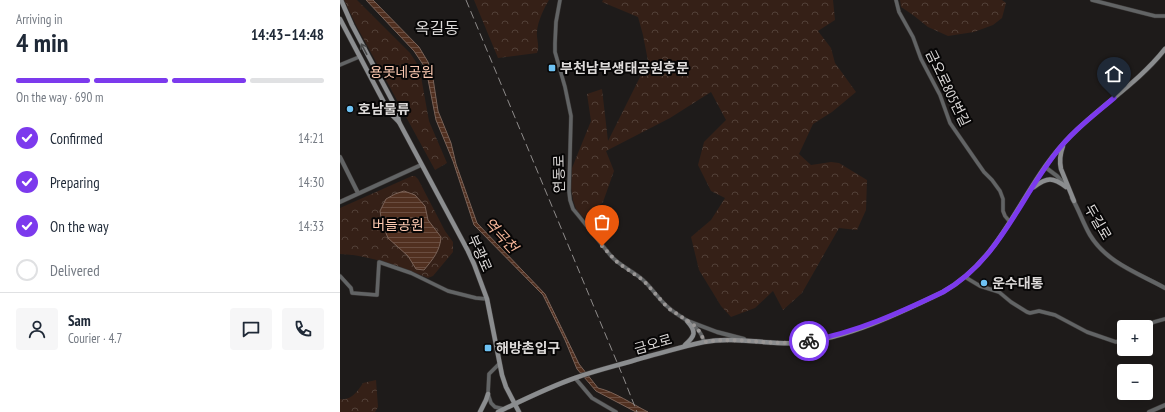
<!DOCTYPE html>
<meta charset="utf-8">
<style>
:root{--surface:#fff;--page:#f6f6f7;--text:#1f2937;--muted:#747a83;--line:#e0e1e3;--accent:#7c3aed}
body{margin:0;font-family:"PT Sans Narrow","Noto Sans KR",sans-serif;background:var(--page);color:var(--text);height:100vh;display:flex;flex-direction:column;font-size:15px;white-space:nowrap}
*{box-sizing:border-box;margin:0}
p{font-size:13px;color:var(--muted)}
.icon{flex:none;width:22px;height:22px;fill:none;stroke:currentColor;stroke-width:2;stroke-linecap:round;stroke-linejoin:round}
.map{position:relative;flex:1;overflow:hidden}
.panel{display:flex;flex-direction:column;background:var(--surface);width:340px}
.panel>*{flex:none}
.fabs{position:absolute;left:777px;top:320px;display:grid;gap:8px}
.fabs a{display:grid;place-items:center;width:36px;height:36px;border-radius:4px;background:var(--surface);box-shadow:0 4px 16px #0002;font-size:20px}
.pin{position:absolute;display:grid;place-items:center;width:34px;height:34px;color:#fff;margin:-41px -17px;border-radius:50% 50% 50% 0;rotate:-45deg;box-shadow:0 0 4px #0007}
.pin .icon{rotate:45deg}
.courier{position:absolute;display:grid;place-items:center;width:40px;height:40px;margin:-20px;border:3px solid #7c3aed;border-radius:50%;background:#fff;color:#222;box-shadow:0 1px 5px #0007}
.overview em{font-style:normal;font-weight:800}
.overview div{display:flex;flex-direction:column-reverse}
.overview{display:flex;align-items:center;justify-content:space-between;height:68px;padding:0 16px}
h1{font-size:26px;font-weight:800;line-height:30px}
.bar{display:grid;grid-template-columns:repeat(4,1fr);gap:6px 4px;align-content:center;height:48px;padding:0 16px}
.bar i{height:5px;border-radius:3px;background:var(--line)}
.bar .selected{background:var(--accent)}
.bar p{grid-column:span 4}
.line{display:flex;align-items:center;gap:10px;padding:0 16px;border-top:1px solid var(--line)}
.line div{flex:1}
.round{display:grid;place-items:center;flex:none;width:42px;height:42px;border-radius:4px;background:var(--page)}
ol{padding:0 16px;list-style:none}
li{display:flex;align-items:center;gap:12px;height:44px}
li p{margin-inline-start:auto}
li .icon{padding:4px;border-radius:50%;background:var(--accent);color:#fff;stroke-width:4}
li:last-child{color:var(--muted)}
li i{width:22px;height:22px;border:2px solid var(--line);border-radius:50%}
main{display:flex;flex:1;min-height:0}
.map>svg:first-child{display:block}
</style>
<main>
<section class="panel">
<div class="overview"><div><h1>4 min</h1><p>Arriving in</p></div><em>14:43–14:48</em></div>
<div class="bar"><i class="selected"></i><i class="selected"></i><i class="selected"></i><i></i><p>On the way · 690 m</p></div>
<ol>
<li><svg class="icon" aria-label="check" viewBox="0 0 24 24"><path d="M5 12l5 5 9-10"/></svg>Confirmed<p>14:21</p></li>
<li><svg class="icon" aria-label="check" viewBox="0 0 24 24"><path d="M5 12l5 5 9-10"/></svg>Preparing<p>14:30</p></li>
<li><svg class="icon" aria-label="check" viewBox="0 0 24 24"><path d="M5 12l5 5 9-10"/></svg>On the way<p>14:33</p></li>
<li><i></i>Delivered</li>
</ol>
<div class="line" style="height:72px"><a class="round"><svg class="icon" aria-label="person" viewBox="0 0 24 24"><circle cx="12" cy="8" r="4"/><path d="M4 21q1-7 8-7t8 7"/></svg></a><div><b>Sam</b><p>Courier · 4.7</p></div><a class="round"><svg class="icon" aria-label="chat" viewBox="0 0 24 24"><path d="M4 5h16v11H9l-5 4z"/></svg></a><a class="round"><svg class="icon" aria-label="phone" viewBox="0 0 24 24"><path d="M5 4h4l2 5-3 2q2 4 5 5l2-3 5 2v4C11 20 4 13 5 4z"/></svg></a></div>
</section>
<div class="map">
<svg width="825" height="412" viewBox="0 0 825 412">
<defs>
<pattern id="forest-crowns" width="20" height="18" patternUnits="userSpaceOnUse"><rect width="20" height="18" fill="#352017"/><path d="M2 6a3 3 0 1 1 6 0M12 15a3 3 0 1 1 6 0" fill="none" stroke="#524038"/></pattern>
<pattern id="water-rules" width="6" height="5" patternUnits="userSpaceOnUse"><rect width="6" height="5" fill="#513020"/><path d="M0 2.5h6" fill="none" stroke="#6a4d40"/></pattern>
</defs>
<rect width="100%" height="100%" fill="#1e1b1a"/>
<g fill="url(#forest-crowns)">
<path d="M4 0H17L70 53 76 62 80 71 89 121 107 163 95 170 17 27Z"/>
<path d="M134 0H209C204 8 198 21 197 31 196 38 200 46 197 53L158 58Z"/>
<path d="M263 0H493L495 20 478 31 491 48 495 63 516 92 492 112 473 124 459 154 471 165 491 162 499 163 527 180 526 210 517 230 499 228 462 293 443 310 433 291 415 308 391 317 381 306 359 270 351 237 371 220 385 198 371 191 358 165 364 142 386 120 371 92 330 118 266 151 274 171 263 202 244 218 236 209 233 200 231 187 232 168 251 121 247 94 262 89 268 141 308 61 303 35 298 17 262 2Z"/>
<path d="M560 0H662L666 3 662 18 653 25 634 32 608 36 588 27 573 15 561 7Z"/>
<path d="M72 176H75L78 179 105 231 113 242V252L93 276 88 278C60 267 31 255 0 254V208Z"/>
<path d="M36 380 38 407 35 412H0V399C11 401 18 391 23 383Z"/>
</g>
<g fill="url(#water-rules)" stroke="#7b6358">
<path d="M26 0H33L79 47 88 62 92 72 98 111 111 143 116 164 137 223 205 294 239 364 258 388C275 392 292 404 308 412H296L256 391 237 369 225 340 203 295 134 225 113 161 96 120 86 69 74 51Z"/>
<path d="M64 191 75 195 85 206 88 220 101 237C100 251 93 259 84 270L76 269 68 256 48 238 42 223 40 211 46 199 55 194Z"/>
</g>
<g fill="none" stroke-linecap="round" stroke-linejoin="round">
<g stroke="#393635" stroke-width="4.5">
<g id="minor">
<path d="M220 0 216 22 215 43V52L225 87 231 116 229 191 230 200 233 209 238 215 271 256C280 266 293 271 303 280 313 289 319 300 329 308 341 319 360 324 364 342"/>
<path d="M556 0 559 12 573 37 581 59 600 95 610 123 637 162 644 172 652 180 660 191 663 199V211L665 216 670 222"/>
<path d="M752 0 807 14 815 16H825"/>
<path d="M0 65 19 57"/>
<path d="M0 276 11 288 12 293 37 295 39 262 71 273 108 291 136 298 147 299"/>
<path d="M625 277 640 286 659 292 671 302 687 312 690 313 699 311 715 315 747 332 776 342 784 338"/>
<path d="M805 327 814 322 825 319"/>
<path d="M159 364 149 374 148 394 151 403 155 407 164 409"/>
<path d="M235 378 252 398 276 412"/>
</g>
</g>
<g stroke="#393635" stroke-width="5">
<g id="tertiary">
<path d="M0 157 18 193"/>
<path d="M705 167 717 176 724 184"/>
<path d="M732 198C739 210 743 223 750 235 767 263 798 273 825 288"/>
<path d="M0 202 81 165"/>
<path d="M348 321 377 332 404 339"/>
<path d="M809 412 825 405"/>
</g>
</g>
<g stroke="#393635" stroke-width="5.5">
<g id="secondary">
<path d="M1 0 12 25 56 108 59 122"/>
<path d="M0 19 49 112 59 122 128 251 134 264 147 299 162 375 166 387 179 412"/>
<path d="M723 146C720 154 719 160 721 169L734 201"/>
<path d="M694 187C707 177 713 177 726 187"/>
<path d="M345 345C355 336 357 332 347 321"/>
<path d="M140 412 146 400 148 394"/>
<path d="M158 412C183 400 209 387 235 378 257 370 280 365 302 358 323 353 343 346 364 342 395 336 427 345 458 343 506 339 560 313 603 292 663 258 679 193 723 144 754 109 796 86 825 49"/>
</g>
</g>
<use href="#minor" stroke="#626465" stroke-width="3.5"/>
<use href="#tertiary" stroke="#626465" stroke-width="4"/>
<use href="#secondary" stroke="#8b8d8f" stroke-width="4.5"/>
<path stroke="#8e8b8a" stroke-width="1" stroke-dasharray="8 4" stroke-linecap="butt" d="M126 0 284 379 297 412"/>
</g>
<defs><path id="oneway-shaft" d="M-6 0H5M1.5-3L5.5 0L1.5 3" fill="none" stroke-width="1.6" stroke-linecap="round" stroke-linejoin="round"/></defs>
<use stroke="#494a4a" href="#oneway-shaft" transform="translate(24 49) rotate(-118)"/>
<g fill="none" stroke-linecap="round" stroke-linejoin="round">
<path stroke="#9a9796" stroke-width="4" stroke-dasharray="0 7.2" d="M262 246 278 263 303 280 328 308 355 326 359 331 362 336 364 342C399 336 434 347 469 341"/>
<path stroke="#7c3aed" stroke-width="5" d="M469 341C517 332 559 313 603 292 658 261 678 202 715 154 731 132 754 115 774 98"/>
</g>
<g fill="#6ec2f3" stroke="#070606" stroke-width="1.5">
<rect x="208" y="64" width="8" height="8" rx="2"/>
<circle cx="10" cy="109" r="4"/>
<circle cx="644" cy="283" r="4"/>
<rect x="144" y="344" width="8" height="8" rx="2"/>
</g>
<g text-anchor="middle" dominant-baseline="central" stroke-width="4" stroke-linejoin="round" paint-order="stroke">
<g font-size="14" font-weight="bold" fill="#dddad9" stroke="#070606" text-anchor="start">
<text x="220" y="68">부천남부생태공원후문</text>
<text x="18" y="109">호남물류</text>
<text x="652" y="283">운수대통</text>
<text x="156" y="348">해방촌입구</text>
</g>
<g font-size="14" fill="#fcc8b0" stroke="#070606">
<text x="62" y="72">용못네공원</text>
<text x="58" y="225">버들공원</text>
</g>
<g font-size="14" fill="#dddad9" stroke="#070606">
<text transform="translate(608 88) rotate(64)">금오로805번길</text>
<text transform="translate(219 174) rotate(-91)">연동로</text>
<text transform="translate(758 222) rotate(60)">두길로</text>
<text transform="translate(140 253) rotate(66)">부광로</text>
<text transform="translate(313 344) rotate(-16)">금오로</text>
</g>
<g font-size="15" font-style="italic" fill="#f5b699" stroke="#070606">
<text transform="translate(161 235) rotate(47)">역곡천</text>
</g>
<g font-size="16" fill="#dddad9" stroke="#070606">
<text x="97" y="28">옥길동</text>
</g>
</g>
</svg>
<div class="fabs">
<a>+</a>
<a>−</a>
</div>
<div class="pin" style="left:262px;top:246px;background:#ea580c"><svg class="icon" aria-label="bag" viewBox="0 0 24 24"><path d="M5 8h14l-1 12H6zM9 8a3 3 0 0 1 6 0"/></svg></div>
<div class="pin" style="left:774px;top:98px;background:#1f2937"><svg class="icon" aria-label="home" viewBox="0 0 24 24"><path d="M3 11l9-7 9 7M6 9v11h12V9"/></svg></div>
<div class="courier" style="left:469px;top:341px"><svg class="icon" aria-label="bike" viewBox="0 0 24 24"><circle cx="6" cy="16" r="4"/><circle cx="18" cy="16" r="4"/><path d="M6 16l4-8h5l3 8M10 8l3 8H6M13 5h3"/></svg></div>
</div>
</main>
